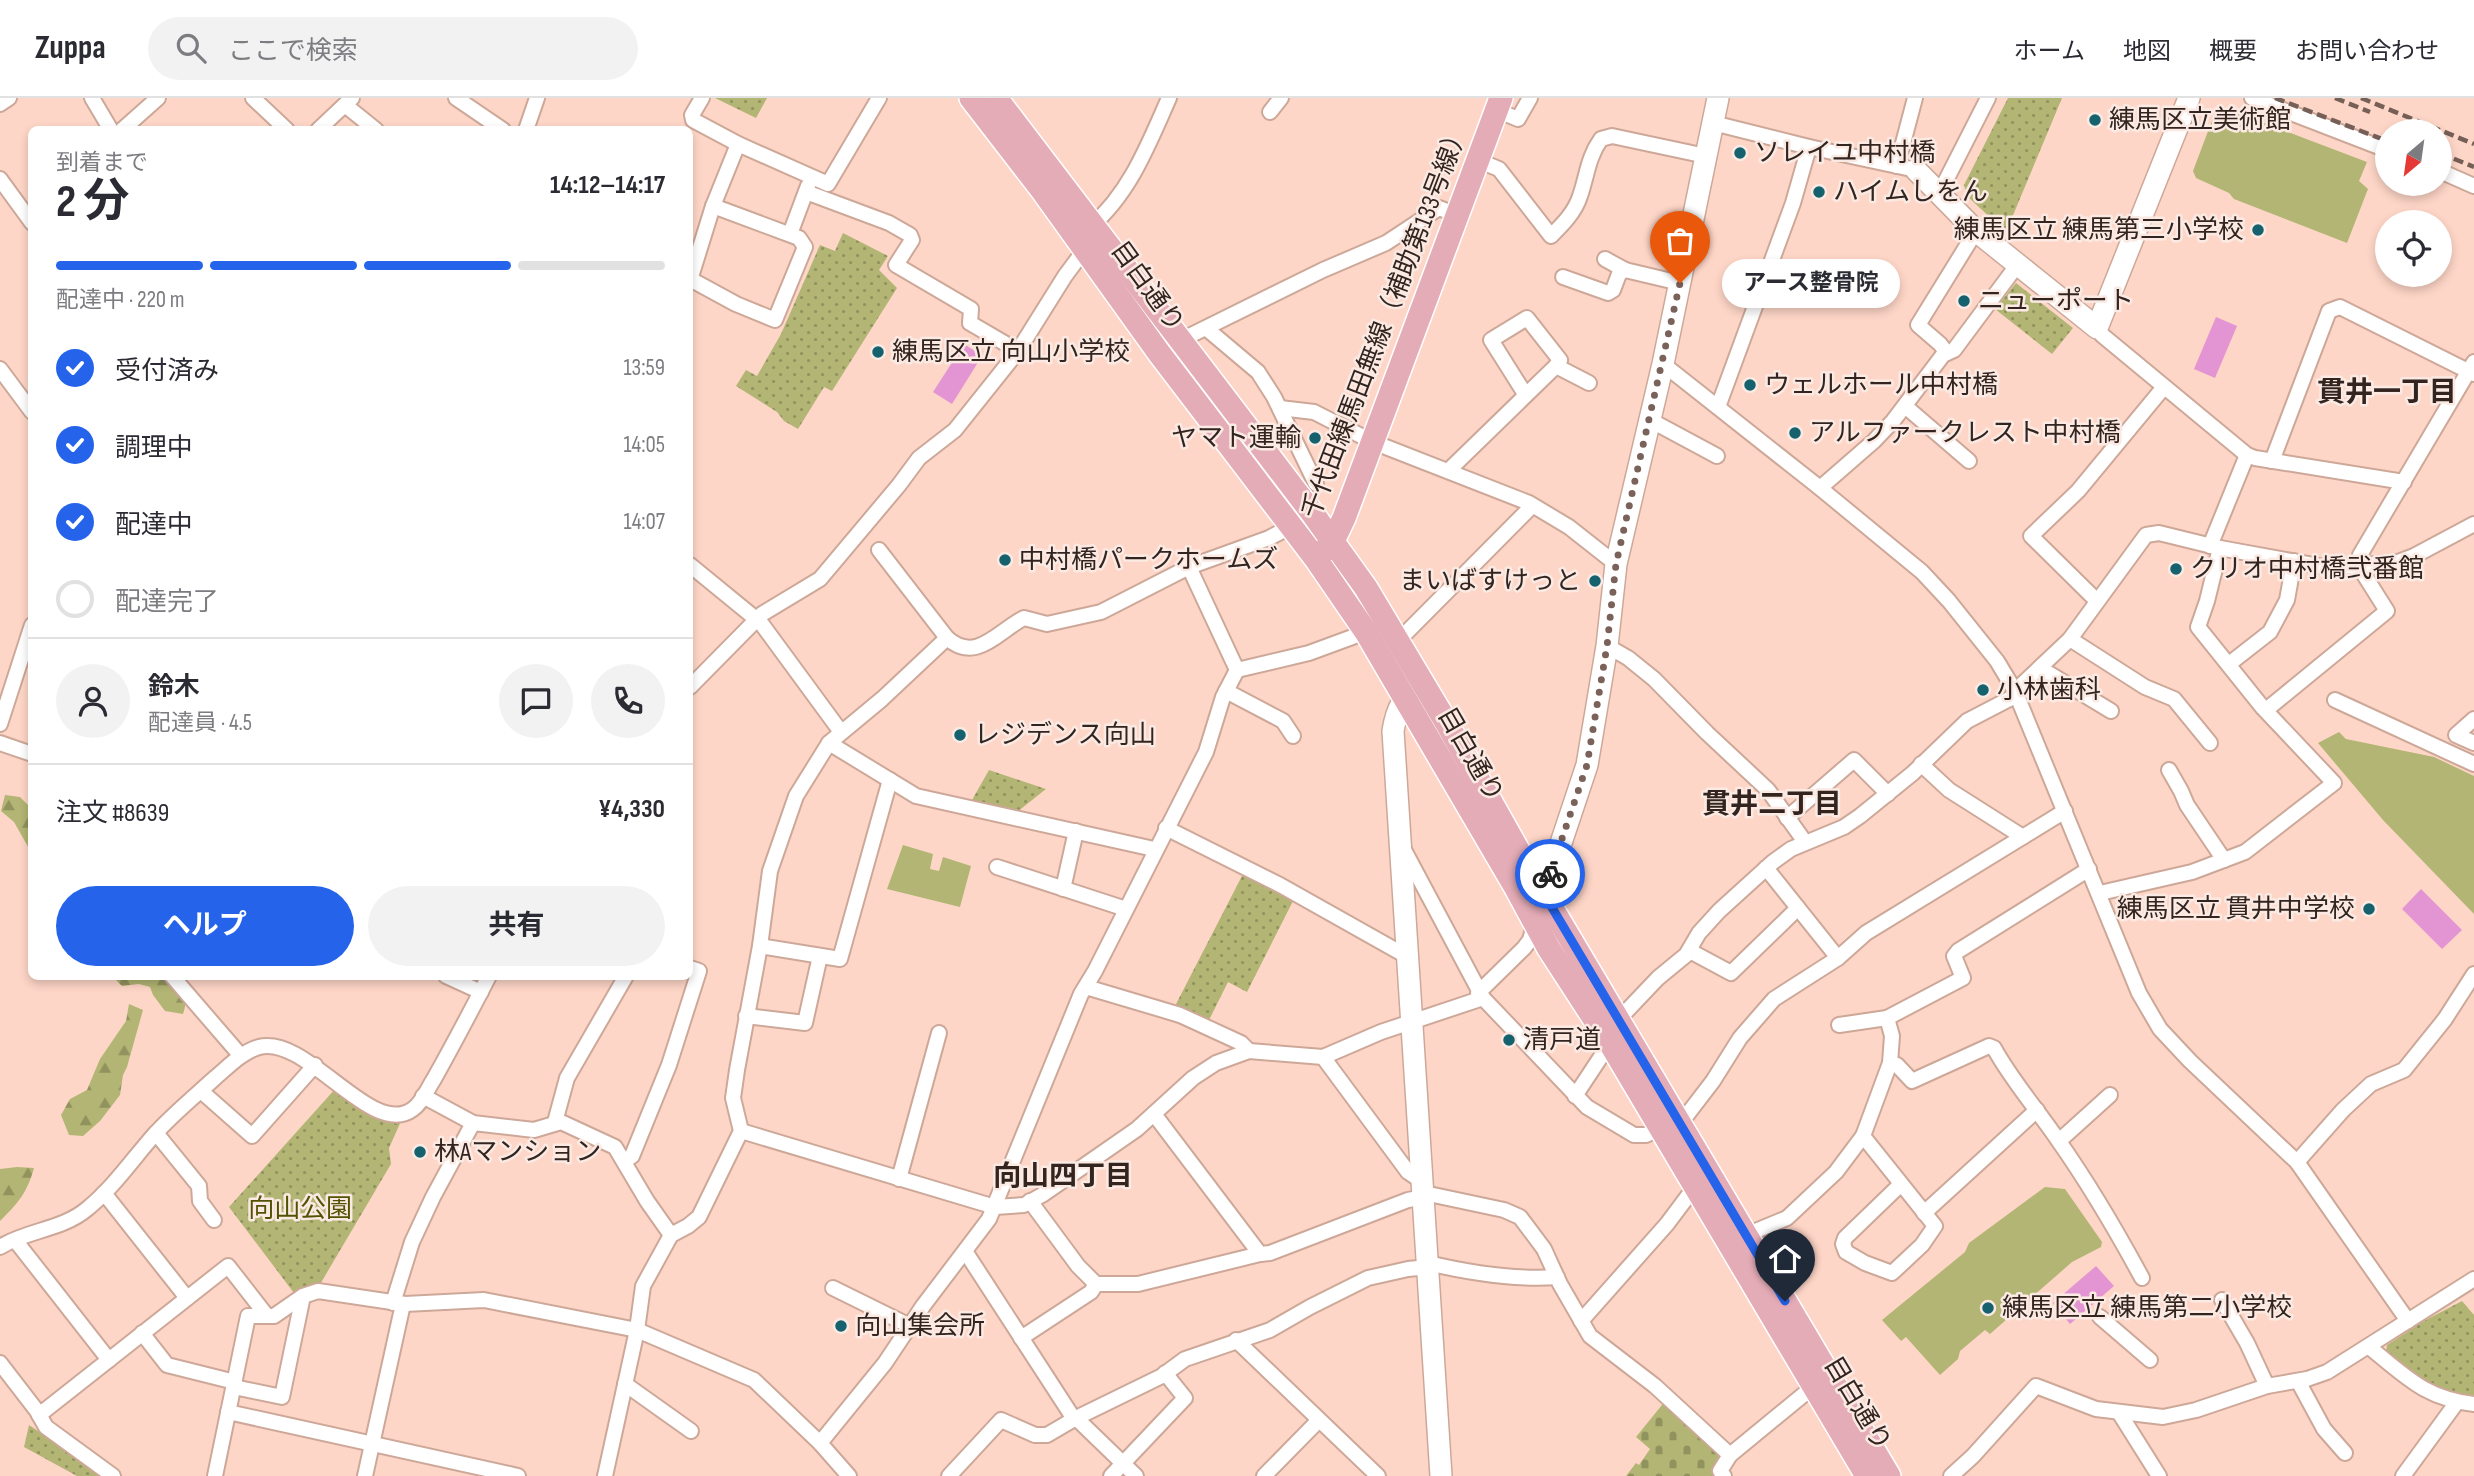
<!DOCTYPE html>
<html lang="ja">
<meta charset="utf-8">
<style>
:root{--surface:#fff;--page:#f2f2f3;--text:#2b2b33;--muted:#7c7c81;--line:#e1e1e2;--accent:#2563eb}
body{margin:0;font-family:"Sofia Sans Condensed","Noto Sans JP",sans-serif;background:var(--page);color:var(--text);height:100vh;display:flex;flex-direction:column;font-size:26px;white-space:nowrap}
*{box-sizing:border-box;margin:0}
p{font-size:23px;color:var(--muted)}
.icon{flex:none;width:38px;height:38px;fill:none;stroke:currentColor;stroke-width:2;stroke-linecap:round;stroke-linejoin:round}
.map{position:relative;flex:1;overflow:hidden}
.side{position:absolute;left:28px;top:28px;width:665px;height:854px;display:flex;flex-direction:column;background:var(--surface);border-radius:10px;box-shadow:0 4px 10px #0003}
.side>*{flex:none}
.needle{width:46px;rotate:209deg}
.buttons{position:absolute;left:2375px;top:21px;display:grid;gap:14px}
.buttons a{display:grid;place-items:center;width:77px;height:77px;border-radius:50%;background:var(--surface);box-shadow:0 4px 10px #0003;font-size:35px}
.pin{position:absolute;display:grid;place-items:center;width:60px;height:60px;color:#fff;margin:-72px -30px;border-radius:50% 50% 50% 0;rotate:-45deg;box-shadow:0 0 7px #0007}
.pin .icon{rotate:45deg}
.courier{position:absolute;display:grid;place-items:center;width:70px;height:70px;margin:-35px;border:5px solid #2563eb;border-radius:50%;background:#fff;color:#222;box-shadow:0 2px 9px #0007}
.bubble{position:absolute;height:49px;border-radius:24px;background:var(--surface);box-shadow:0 4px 10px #0003;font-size:23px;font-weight:700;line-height:49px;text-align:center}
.summary em{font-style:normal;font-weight:700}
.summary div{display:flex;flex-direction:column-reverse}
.summary{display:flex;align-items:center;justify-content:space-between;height:119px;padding:0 28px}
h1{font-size:46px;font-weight:700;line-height:52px}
.bar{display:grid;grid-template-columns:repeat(4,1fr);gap:10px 7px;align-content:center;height:84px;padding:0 28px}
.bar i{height:9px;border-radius:5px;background:var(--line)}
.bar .active{background:var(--accent)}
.bar p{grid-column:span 4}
.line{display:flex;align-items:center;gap:18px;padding:0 28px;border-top:2px solid var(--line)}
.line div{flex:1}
.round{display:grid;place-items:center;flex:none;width:74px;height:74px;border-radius:37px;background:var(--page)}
ol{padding:0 28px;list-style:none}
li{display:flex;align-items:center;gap:21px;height:77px}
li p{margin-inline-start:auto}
li .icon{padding:7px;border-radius:50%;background:var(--accent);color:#fff;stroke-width:4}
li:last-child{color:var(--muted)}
li i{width:38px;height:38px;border:4px solid var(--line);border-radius:50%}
.button{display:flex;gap:14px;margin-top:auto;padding:14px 28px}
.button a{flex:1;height:80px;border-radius:42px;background:var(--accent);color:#fff;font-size:28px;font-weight:700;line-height:80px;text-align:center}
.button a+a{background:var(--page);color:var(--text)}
header{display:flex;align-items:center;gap:42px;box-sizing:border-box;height:98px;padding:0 35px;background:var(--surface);border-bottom:2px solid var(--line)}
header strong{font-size:33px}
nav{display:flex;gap:38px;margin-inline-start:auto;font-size:24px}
.search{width:490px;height:63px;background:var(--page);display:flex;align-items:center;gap:18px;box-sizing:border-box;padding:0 24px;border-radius:38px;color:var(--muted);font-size:26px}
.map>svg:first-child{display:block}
</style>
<header>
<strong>Zuppa</strong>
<div class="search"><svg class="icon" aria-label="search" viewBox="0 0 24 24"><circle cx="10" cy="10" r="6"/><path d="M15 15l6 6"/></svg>ここで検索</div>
<nav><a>ホーム</a><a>地図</a><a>概要</a><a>お問い合わせ</a></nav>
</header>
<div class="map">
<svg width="2474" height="1378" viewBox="0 0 2474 1378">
<defs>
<pattern id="forest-firs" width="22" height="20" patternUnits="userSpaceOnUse" patternTransform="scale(1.75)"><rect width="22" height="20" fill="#b2b573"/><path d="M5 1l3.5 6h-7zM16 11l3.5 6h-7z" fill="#91935e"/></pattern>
<pattern id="cemetery-stones" width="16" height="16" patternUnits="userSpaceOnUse" patternTransform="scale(1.75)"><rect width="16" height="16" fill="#b2b573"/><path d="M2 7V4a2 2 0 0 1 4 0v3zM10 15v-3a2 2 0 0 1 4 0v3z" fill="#91935e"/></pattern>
<pattern id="park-dots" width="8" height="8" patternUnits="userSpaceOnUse" patternTransform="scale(1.75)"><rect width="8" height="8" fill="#b2b573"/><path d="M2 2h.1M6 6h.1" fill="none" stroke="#91935e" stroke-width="1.8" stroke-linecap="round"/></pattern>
</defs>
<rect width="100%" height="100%" fill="#fed6c7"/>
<g fill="#b2b573">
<path d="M2225 10 2367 64 2359 83 2368 91 2347 145 2234 101 2229 95 2196 80 2193 73 2213 20 2221 21Z"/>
<path d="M2339 634 2346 641 2434 659 2474 678V816L2383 722 2318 645Z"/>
<path d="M903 747 933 756 930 771 939 773 943 759 971 768 960 809 887 791Z"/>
<path d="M2045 1089 2065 1091 2102 1144 2101 1149 2072 1164 1990 1236 1985 1232 1960 1253 1958 1261 1940 1277 1906 1239 1901 1243 1882 1222 1965 1154 1969 1145Z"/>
</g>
<g fill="url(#forest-firs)">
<path d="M5 697 20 699 29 708 31 707V754L14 724 1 713Z"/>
<path d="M113 879H174C183 892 189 900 183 916L165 913 153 897 150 889 139 886 122 888Z"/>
<path d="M129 906 143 912 127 969 123 977 120 997 100 1023 83 1038 69 1037 61 1017 70 1001 87 992 100 961 126 923Z"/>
<path d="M17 1069 34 1070C27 1095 18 1105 0 1123V1071Z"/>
</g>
<path fill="url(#cemetery-stones)" d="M1666 1302 1723 1360 1712 1378H1626L1636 1365 1639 1367 1650 1351 1636 1339Z"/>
<g fill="url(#park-dots)">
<path d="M715 0H767L756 20Z"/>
<path d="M2008 0H2062L2006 134 1968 99 1964 87Z"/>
<path d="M843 135 888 158 879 172 897 190 832 293 824 289 798 331 784 323 777 314 736 288 746 272 757 278 781 236 820 147 835 153Z"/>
<path d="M2016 185 2073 230 2052 256 1995 211Z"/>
<path d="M989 672 1046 691 1017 714 972 702Z"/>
<path d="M1243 776 1293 803 1247 894 1228 884 1209 922 1174 910Z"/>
<path d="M336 990 402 1021 389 1050 391 1066 319 1188 294 1195 229 1109Z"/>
<path d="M2462 1203 2474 1217V1298C2432 1295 2417 1279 2386 1254L2387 1247 2424 1223Z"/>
<path d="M29 1327 105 1378H77L24 1349Z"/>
</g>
<g fill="#e394d3">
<path d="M2216 219 2237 228 2215 280 2194 271Z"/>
<path d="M964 246 982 258 952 306 933 294Z"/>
<path d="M2421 791 2462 832 2442 851 2402 811Z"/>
<path d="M2096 1168 2114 1188 2070 1226 2053 1205Z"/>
</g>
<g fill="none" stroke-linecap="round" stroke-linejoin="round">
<g stroke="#cda899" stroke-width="18">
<g id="street">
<path d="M92 0 111 32"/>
<path d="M253 0 287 32"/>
<path d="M456 0 503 32"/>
<path d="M702 0 692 17 693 22 738 46 828 86 879 0"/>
<path d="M2252 0 2387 52"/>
<path d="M0 6 9 0"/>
<path d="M345 7 376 32"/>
<path d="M1496 12 1518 21 1530 0"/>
<path d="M1270 14 1281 0"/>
<path d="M1713 25 1809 49 1916 72"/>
<path d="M122 32 158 0"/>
<path d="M318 32 352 0"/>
<path d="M526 32 537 0"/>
<path d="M1477 62 1499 71 1551 138C1563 126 1575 114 1580 98 1587 78 1588 59 1601 41L1612 38 1706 58"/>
<path d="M1897 68 1915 0"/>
<path d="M2440 73 2474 88"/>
<path d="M0 81 32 125"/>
<path d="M806 94 889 125 910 137 912 142 896 167 971 211 970 225 1018 253"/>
<path d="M1939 96 1988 0"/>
<path d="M1091 128C1130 95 1149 45 1169 0"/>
<path d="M790 136 808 88"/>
<path d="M1605 161 1625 172"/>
<path d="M1563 179 1608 195 1613 192 1619 176 1625 172 1680 185"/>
<path d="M690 181 736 206 775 222 805 149 799 140 713 108"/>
<path d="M690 182 713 108 738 46"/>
<path d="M2097 230 2102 237 2247 357 2255 360 2404 384"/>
<path d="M1207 231 1258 274 1274 299 1316 386"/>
<path d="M1175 245 1323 172 1386 145 1439 110 1457 117"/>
<path d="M1947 255 1940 246 1918 227 1976 133"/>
<path d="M1663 266 1820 390 1922 474 1949 503 1997 563 2015 593 2139 895 2160 931 2190 963 2297 1064 2408 1223"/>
<path d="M0 271 32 314"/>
<path d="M1525 296 1491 242 1527 220 1560 262 1556 268"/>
<path d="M1905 308 1969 363"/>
<path d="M1718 309 1793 105 1809 49"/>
<path d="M1280 310 1314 314 1373 344 1529 405 1569 429 1616 466"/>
<path d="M1650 322 1717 358"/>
<path d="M2272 363 2329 213 2340 209 2474 276"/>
<path d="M1448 373 1556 268 1589 285"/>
<path d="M1820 390 1874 343 1893 323 1943 257 1954 252 2018 166"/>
<path d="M2210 448 2247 357"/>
<path d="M879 452 947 540C976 566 998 533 1024 520L1047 526 1101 514 1189 469 1269 440 1290 429"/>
<path d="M690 467 761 525 841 634"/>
<path d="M2097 503 2031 438 2078 393 2164 289"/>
<path d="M2070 541 2145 589 2174 601 2210 645"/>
<path d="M1399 542 1532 408"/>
<path d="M1607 548 1628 560 1654 581 1707 635 1768 692 1805 744"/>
<path d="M2229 566 2270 534 2287 502 2294 463"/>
<path d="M2040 570 2111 613"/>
<path d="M1237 572 1309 555 1366 534"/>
<path d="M690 589 762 516 820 481 899 387 919 360 955 332 1018 253 1065 178 1085 151"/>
<path d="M1226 593 1283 623 1293 638"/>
<path d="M2015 593 2070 541 2146 437 2159 435 2220 450 2330 470 2398 464 2414 458 2474 426"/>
<path d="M2335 602 2474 666"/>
<path d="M2266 612 2387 513 2358 467 2360 457 2474 264"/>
<path d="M2474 621 2456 637 2474 645"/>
<path d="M0 626 32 527"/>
<path d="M0 645 32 656"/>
<path d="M829 645 916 698 1154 751"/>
<path d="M1921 666 1949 692 2023 739"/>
<path d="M2169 672 2181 693 2187 707 2224 762"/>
<path d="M1787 720 1854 662 1888 696"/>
<path d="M1166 730 1280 787 1408 859"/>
<path d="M1403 750 1483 900 1587 1009 1634 1037H1646L1660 1030"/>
<path d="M997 769 1126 811"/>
<path d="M1766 770 1838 860"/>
<path d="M1063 791 1076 733"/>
<path d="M2100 795 2192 774 2245 754 2334 685 2263 610 2198 529 2207 503 2220 450"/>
<path d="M760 848 840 861 890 682"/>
<path d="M1690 853 1731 875 1798 810"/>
<path d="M172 878 241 958"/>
<path d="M446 878 481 894"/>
<path d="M1086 889 1180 917 1241 945 1249 953"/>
<path d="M1478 895 1524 850 1530 842 1535 824"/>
<path d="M746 918 805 925 820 858"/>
<path d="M1619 921 1658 880 1686 857 1699 835 1719 813 1773 764 1791 751 1844 729 1860 718 1913 675 1967 623 2017 597"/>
<path d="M1839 927 1887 920 1963 880 1954 858 1958 853 2089 771"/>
<path d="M1323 959 1408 1074 1423 1084"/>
<path d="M1890 965 1897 967 1912 983 1989 948 1994 950C2012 983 2037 1011 2058 1042 2089 1086 2116 1132 2142 1180"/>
<path d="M201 993 252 1038 315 967"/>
<path d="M423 998 473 1025 534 1032 561 1024 615 1049 647 1103 671 1137"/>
<path d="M1575 998 1610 945"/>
<path d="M1154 1016 1260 1156"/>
<path d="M555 1024 567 980 626 878"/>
<path d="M1680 1026 1713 983 1740 940 1774 901 1838 860 1866 835 2065 713"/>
<path d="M741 1033 995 1109 1024 1107 1042 1097 1137 1031 1193 980 1216 965 1249 953 1323 959 1381 934 1483 900"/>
<path d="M156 1035 199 1088 200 1103 214 1122"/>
<path d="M1863 1038 1935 1128 1922 1147 1892 1175 1865 1165 1846 1154 1843 1146 1845 1140 1901 1086"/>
<path d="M2059 1043 2110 997"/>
<path d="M625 1063 632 1058 669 967 699 873 690 870"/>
<path d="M2297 1064 2343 1012 2371 986 2404 972 2445 921 2474 876"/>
<path d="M899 1081 939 935"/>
<path d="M104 1095 187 1200"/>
<path d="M1424 1095 1504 1112 1520 1119 1544 1151 1560 1186 1590 1238 1655 1288 1730 1357"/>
<path d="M1030 1103 1078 1168 1096 1186H1138L1260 1156 1270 1155 1408 1102 1424 1099"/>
<path d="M1924 1115 2037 1012"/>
<path d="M1746 1137 1787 1120 1836 1074 1863 1038 1890 965 1892 938 1887 920"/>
<path d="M15 1142 109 1262"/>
<path d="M0 1149C27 1132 62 1132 87 1111 113 1090 132 1062 154 1037 173 1016 195 998 216 979 229 968 242 954 259 949 307 936 372 1042 413 1011 422 1005 428 990 434 981 453 947 471 913 489 878"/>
<path d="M965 1153 1074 1321"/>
<path d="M1428 1165C1470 1175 1514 1182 1557 1179"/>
<path d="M833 1190 910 1228"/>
<path d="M2222 1202 2247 1245 2267 1288"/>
<path d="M393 1205 412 1144 433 1099 473 1025"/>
<path d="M2100 1219 2150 1262"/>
<path d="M1581 1223 1667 1126 1694 1090"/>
<path d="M142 1235 167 1267 235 1284"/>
<path d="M1021 1240 1091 1194 1096 1186"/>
<path d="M1236 1242 1378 1378"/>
<path d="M2369 1249C2407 1279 2424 1300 2474 1306"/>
<path d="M0 1265 37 1313 46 1329 113 1378"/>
<path d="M2298 1283 2324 1331 2345 1355"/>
<path d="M625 1286 691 1333"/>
<path d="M234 1289 282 1299 303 1198"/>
<path d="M228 1314 518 1378"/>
<path d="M2120 1316 2159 1378"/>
<path d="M39 1317 228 1168 267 1218"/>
<path d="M1076 1320 1136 1378"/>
<path d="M820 1345 885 1265 923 1208 989 1121 1081 896 1095 873 1206 654 1223 599 1237 572 1189 469"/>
<path d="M215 1378 248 1218H274L303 1198 318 1193 405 1206 484 1202 637 1232 754 1282 820 1345 849 1378"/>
<path d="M365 1378 403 1206"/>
<path d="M605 1378 637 1232 643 1188 671 1137 688 1128 699 1119 741 1033 733 1000 737 972 760 848 770 773 796 698 829 645 882 601 947 540"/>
<path d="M949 1378 1001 1322 1035 1337H1047L1076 1320 1162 1278 1185 1261 1270 1232 1310 1209 1368 1180 1408 1171 1428 1169"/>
<path d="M1111 1378 1185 1300 1165 1275"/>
<path d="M1264 1378 1318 1323"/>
<path d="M1724 1378 1720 1373 1730 1357 1814 1288"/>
<path d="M1951 1378 1973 1358 2036 1288 2096 1311 2163 1319 2196 1312 2267 1288 2307 1281 2327 1274 2474 1181"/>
<path d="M2403 1378 2457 1304"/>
</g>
</g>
<g stroke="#cda899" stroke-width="24">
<g id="secondary">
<path d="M1916 72 1976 133 2097 230 2189 0"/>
<path d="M1421 582C1404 600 1397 608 1393 633L1441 1378"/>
<path d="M1544 796 1587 667 1607 548 1616 466 1663 266 1718 0"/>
</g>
</g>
<g stroke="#fff" stroke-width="26">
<g id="primary">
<path d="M971 0 1042 92 1159 255 1316 461 1366 534 1516 790 1549 851 1610 945 1867 1378"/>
<path d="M996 0 1313 416 1366 490 1446 624 1528 770 1889 1378"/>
<path d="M1324 453 1333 443 1344 420 1501 0"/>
</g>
</g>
<use href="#street" stroke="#fff" stroke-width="14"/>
<use href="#secondary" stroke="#fff" stroke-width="21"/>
<use href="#primary" stroke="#e4acb7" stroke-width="23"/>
<g stroke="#765f57" stroke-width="4.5" stroke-dasharray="10 5" stroke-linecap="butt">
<path d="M2275 0 2387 43"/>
<path d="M2335 0 2370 14"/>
<path d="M2361 0 2474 46"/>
<path d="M2440 55 2474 69"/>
</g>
</g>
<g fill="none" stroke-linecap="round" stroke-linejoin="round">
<path stroke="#7a625a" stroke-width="7" stroke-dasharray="0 12.6" d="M1550 776 1587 667 1607 548 1616 466 1680 185"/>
<path stroke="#2563eb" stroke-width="9" d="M1550 776 1544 796 1785 1203"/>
</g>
<g fill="#16616e" stroke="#faeae3" stroke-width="2.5">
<circle cx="2095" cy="22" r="7"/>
<circle cx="1740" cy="55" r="7"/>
<circle cx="1819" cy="94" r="7"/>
<circle cx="2258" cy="132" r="7"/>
<circle cx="1964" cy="203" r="7"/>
<circle cx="878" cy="254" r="7"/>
<circle cx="1750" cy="287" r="7"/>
<circle cx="1795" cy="335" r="7"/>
<circle cx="1315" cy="340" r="7"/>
<circle cx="1005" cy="462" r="7"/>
<circle cx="2176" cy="471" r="7"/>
<circle cx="1595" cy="483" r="7"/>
<circle cx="1983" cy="592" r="7"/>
<circle cx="960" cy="637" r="7"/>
<circle cx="2369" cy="811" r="7"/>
<circle cx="1509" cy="942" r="7"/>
<circle cx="420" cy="1054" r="7"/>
<circle cx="1988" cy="1210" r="7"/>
<circle cx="841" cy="1228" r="7"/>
</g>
<g text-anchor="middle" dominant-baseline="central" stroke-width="5" stroke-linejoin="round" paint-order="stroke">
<g font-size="26" fill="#33241f" stroke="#faeae3" text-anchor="start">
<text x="2109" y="22">練馬区立美術館</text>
<text x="1754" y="55">ソレイユ中村橋</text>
<text x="1833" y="94">ハイムしをん</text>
<text x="2244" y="132" text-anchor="end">練馬区立 練馬第三小学校</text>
<text x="1978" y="203">ニューポート</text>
<text x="892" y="254">練馬区立 向山小学校</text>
<text x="1764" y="287">ウェルホール中村橋</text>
<text x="1809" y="335">アルファークレスト中村橋</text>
<text x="1301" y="340" text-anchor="end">ヤマト運輸</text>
<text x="1019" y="462">中村橋パークホームズ</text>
<text x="2190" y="471">クリオ中村橋弐番館</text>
<text x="1581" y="483" text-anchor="end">まいばすけっと</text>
<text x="1997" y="592">小林歯科</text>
<text x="974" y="637">レジデンス向山</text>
<text x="2355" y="811" text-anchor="end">練馬区立 貫井中学校</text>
<text x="1523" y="942">清戸道</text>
<text x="434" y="1054">林Aマンション</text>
<text x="2002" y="1210">練馬区立 練馬第二小学校</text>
<text x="855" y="1228">向山集会所</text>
</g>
<g font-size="26" fill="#33241f" stroke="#faeae3">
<text transform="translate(1147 189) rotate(54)">目白通り</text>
<text transform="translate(1386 223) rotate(-69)">千代田練馬田無線（補助第133号線）</text>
<text transform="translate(1470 657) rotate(60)">目白通り</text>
<text transform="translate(1857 1306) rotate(59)">目白通り</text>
</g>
<g font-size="26" fill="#525302" stroke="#faeae3">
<text x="300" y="1111">向山公園</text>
</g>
<g font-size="28" font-weight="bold" fill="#33241f" stroke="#faeae3">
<text x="2387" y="294">貫井一丁目</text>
<text x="1772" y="706">貫井二丁目</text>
<text x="1063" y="1078">向山四丁目</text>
</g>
</g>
</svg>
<div class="buttons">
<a><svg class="needle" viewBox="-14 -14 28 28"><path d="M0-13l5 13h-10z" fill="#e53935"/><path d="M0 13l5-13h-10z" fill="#7c7c81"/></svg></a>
<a><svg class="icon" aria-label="locate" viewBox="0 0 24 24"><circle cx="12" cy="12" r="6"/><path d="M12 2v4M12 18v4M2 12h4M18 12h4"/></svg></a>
</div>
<div class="pin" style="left:1680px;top:185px;background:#ea580c"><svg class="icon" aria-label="bag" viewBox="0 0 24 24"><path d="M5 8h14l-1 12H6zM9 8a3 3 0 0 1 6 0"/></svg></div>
<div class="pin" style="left:1785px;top:1203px;background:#1f2937"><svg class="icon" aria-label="home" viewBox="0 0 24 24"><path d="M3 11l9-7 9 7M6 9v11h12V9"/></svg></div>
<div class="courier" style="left:1550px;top:776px"><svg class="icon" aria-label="bike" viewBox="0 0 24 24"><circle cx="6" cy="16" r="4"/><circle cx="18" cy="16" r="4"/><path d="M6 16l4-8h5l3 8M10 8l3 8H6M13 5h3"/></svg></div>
<div class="bubble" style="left:1722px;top:161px;width:178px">アース整骨院</div>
<section class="side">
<div class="summary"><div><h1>2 分</h1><p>到着まで</p></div><em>14:12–14:17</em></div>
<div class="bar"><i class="active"></i><i class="active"></i><i class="active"></i><i></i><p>配達中 · 220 m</p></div>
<ol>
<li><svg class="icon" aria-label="check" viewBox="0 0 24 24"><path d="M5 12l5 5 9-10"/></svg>受付済み<p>13:59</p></li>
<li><svg class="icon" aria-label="check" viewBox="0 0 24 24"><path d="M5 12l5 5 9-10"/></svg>調理中<p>14:05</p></li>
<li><svg class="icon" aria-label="check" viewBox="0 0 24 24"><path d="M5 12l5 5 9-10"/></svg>配達中<p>14:07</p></li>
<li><i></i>配達完了</li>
</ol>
<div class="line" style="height:126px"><a class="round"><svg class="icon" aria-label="person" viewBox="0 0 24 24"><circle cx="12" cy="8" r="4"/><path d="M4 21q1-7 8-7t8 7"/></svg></a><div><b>鈴木</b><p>配達員 · 4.5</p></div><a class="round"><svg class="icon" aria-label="chat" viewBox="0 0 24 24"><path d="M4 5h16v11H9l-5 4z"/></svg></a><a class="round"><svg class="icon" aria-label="phone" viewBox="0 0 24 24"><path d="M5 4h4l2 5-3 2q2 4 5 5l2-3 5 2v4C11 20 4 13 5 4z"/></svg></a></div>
<div class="line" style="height:91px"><div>注文 #8639</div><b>¥4,330</b></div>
<div class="button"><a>ヘルプ</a><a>共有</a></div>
</section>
</div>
